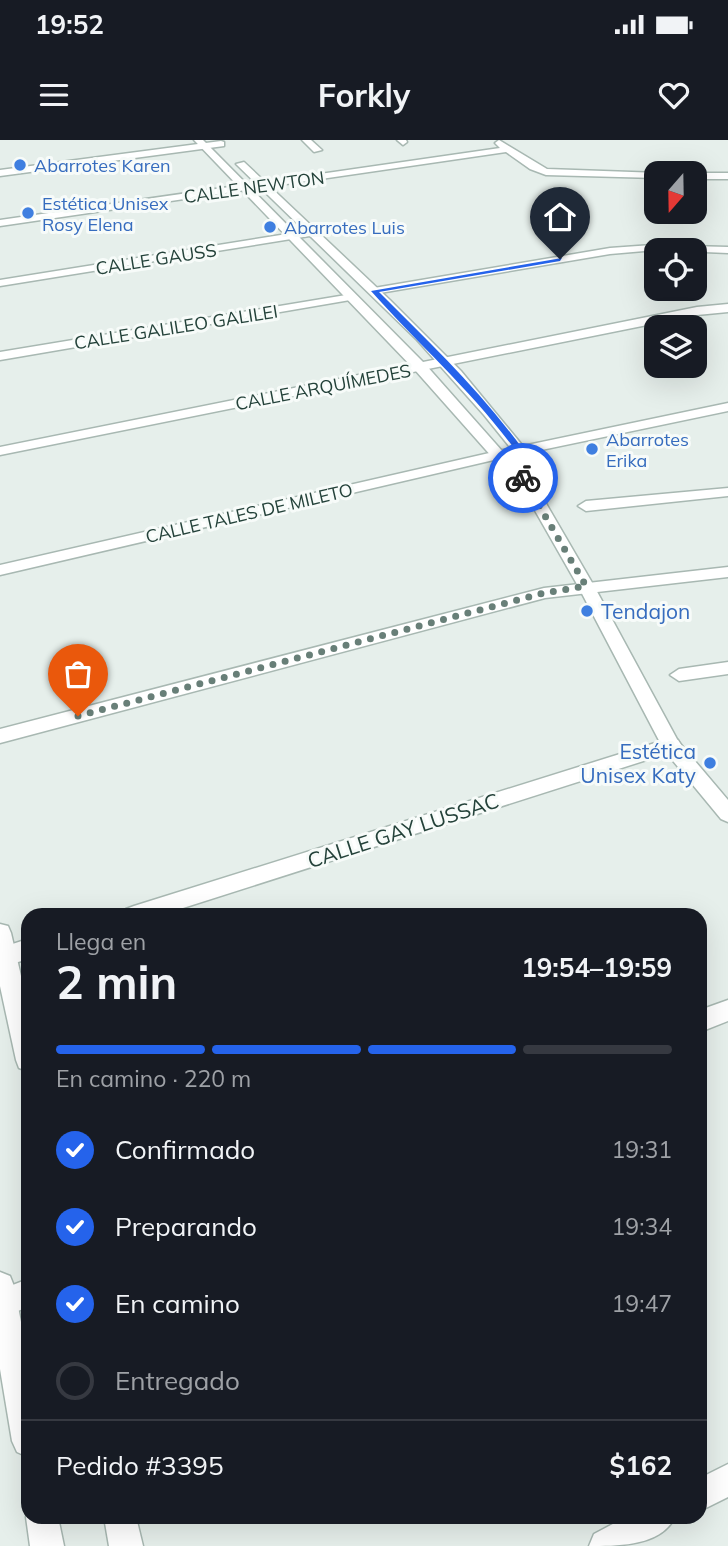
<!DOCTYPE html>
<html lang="es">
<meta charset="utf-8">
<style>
:root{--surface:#171b24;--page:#20242c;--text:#f1f3f6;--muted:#9ea1a6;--line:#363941;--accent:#2563eb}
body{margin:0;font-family:Mulish,sans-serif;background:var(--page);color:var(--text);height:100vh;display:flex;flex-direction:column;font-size:26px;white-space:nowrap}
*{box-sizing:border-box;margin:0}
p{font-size:23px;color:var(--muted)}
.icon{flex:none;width:38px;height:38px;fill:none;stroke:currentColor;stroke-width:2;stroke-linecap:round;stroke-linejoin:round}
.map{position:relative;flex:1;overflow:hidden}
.side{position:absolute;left:21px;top:768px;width:686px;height:616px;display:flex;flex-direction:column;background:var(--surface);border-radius:21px;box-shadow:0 7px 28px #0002}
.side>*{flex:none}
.needle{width:46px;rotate:200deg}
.fabs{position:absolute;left:644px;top:21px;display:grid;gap:14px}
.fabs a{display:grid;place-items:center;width:63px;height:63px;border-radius:14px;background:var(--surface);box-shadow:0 7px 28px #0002;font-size:35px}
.pin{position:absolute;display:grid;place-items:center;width:60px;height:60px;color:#fff;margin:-72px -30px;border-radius:50% 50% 50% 0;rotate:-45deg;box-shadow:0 0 7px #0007}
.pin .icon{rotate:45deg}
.courier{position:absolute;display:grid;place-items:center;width:70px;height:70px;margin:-35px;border:5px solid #2563eb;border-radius:50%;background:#fff;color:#222;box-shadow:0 2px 9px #0007}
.head em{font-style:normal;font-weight:700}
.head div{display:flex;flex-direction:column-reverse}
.head{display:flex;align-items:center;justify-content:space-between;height:119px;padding:0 35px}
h1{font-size:46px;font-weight:700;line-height:52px}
.bar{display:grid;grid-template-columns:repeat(4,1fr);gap:10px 7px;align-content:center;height:84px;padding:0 35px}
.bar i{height:9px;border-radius:5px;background:var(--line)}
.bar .on{background:var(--accent)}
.bar p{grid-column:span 4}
.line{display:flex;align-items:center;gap:18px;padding:0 35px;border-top:2px solid var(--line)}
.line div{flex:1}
ol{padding:0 35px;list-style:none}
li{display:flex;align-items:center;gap:21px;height:77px}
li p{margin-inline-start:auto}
li .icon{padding:7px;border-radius:50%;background:var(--accent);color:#fff;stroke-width:4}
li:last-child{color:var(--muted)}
li i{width:38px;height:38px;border:4px solid var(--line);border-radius:50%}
.status{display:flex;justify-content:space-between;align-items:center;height:49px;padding:0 35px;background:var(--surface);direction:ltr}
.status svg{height:19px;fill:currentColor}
header{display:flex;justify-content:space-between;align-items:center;height:91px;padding:0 35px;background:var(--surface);font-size:32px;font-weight:700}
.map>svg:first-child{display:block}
</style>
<div class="status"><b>19:52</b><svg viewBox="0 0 49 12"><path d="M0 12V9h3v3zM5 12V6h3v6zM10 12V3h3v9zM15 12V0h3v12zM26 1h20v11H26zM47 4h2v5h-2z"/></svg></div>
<header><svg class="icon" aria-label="menu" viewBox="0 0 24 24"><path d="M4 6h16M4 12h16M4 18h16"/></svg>Forkly<svg class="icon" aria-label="heart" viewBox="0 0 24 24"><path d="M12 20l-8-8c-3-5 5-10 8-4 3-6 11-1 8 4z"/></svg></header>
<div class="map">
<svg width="728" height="1406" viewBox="0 0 728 1406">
<rect width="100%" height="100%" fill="#e6efeb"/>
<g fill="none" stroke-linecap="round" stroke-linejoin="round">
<g stroke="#a8b8b2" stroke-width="3">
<g id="minor">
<path d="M302 0H311L322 10 314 12Z"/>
<path d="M397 0H406L407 2 403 5Z"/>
<path d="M499 0 547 29 660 33H656V38L546 35 530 29 506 12 0 86V80L500 8 495 3Z"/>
<path d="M221 1 224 2V6L0 36V30Z"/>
<rect x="695" y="33" width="33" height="6"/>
<path d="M312 90 316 91V95L0 146V140Z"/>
<path d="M652 105 728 107V113L656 110 610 114 374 154 368 151 374 148 610 108Z"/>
<path d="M352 154 358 157 356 159 0 220V212Z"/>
<path d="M728 164V172L697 175 0 315V307L697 167Z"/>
<path d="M728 263V271L498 319 0 435V425L498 311Z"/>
<path d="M728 348V356L586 371 578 366 586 361Z"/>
<path d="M728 427V437L545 458 0 603V589L544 448Z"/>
<path d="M728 522V534L679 541 670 535 679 529Z"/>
<path d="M671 598 678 600 681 605 678 610 161 775H123L126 769 134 766Z"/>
<path d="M28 799V819L5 826 0 824V808Z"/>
<path d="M728 860V881L700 892V870Z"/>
<path d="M28 1139V1167L0 1178V1150Z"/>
<path d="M728 1324V1357L700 1371V1338Z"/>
<path d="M626 1377H675C661 1406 619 1406 589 1406L594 1394Z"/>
</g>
</g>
<g stroke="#a8b8b2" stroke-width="3">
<g id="tertiary">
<path d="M194 0H203L425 224 503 312 512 318 513 311 484 275 417 200 236 24 244 22 390 160 461 231 527 311 526 329 594 446 678 601 728 660V682L721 679 664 610 578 446 513 332 493 318 415 230Z"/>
<path d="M0 784 8 786 11 793 28 866V931L19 928 16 920 0 846Z"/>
<path d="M0 1132 10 1136 14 1146 28 1218V1317L17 1312 12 1301 0 1229Z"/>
<path d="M28 1371V1377H58L64 1406H30L26 1377Z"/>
<path d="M104 1377H136L143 1406H109Z"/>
</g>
</g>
<use href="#minor" fill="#fff" fill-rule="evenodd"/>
<use href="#tertiary" fill="#fff" fill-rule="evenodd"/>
</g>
<path fill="#2563eb" d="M562 118 560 121 379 152C430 203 482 252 524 311L522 330 527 338 523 340 515 330 516 311C473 252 419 205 371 151Z"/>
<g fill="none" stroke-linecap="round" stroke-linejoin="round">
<path stroke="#687f78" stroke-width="7" stroke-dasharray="0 12.6" d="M78 576 544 453 586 446 523 338"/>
</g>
<g fill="#3f7fe0" stroke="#f7fbf9" stroke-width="2.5">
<circle cx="20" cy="25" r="7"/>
<circle cx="28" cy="73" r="7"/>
<circle cx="270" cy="87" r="7"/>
<circle cx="592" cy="309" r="7"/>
<circle cx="587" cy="471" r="7"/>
<circle cx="710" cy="623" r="7"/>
</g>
<g text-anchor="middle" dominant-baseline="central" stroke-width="6" stroke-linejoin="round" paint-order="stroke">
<g font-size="18" fill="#366cbe" stroke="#f7fbf9" text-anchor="start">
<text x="34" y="25">Abarrotes Karen</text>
<text x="42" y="63">Estética Unisex<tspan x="42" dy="21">Rosy Elena</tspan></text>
<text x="284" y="87">Abarrotes Luis</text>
<text x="606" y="299">Abarrotes<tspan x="606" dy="21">Erika</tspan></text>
</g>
<g font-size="18" fill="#24423a" stroke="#f7fbf9">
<text transform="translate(254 47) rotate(-8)">CALLE NEWTON</text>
<text transform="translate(156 119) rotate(-9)">CALLE GAUSS</text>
<text transform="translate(176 187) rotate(-9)">CALLE GALILEO GALILEI</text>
<text transform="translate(323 247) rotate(-11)">CALLE ARQUÍMEDES</text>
<text transform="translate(249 373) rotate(-13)">CALLE TALES DE MILETO</text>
</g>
<g font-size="21" fill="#366cbe" stroke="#f7fbf9" text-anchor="start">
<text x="601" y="471">Tendajon</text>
<text x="696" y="611" text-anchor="end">Estética<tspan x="696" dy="24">Unisex Katy</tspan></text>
</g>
<g font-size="21" fill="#24423a" stroke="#f7fbf9">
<text transform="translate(403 690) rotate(-18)">CALLE GAY LUSSAC</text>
</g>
</g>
</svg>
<div class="fabs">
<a><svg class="needle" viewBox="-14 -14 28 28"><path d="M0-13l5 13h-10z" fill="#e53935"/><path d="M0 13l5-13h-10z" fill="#9ea1a6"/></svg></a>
<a><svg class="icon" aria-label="locate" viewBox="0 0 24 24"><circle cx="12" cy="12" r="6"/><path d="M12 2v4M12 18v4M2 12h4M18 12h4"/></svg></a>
<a><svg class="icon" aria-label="layers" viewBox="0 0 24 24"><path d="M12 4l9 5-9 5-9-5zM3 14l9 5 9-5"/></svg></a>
</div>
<div class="pin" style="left:78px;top:576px;background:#ea580c"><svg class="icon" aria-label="bag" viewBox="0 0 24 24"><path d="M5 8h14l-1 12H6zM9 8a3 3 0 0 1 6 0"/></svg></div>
<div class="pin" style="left:560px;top:119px;background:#1f2937"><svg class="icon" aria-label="home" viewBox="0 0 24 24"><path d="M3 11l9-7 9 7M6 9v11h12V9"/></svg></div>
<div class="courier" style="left:523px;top:338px"><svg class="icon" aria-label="bike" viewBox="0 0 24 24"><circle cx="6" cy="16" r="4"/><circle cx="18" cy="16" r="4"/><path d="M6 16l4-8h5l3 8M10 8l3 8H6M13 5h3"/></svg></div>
<section class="side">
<div class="head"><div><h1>2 min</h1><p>Llega en</p></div><em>19:54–19:59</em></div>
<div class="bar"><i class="on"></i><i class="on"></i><i class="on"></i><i></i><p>En camino · 220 m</p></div>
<ol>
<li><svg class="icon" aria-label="check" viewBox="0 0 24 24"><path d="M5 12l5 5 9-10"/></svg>Confirmado<p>19:31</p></li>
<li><svg class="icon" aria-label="check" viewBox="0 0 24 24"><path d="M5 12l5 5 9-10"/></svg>Preparando<p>19:34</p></li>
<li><svg class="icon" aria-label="check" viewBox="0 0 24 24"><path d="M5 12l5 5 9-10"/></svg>En camino<p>19:47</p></li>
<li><i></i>Entregado</li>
</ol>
<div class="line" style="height:91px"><div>Pedido #3395</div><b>$162</b></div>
</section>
</div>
